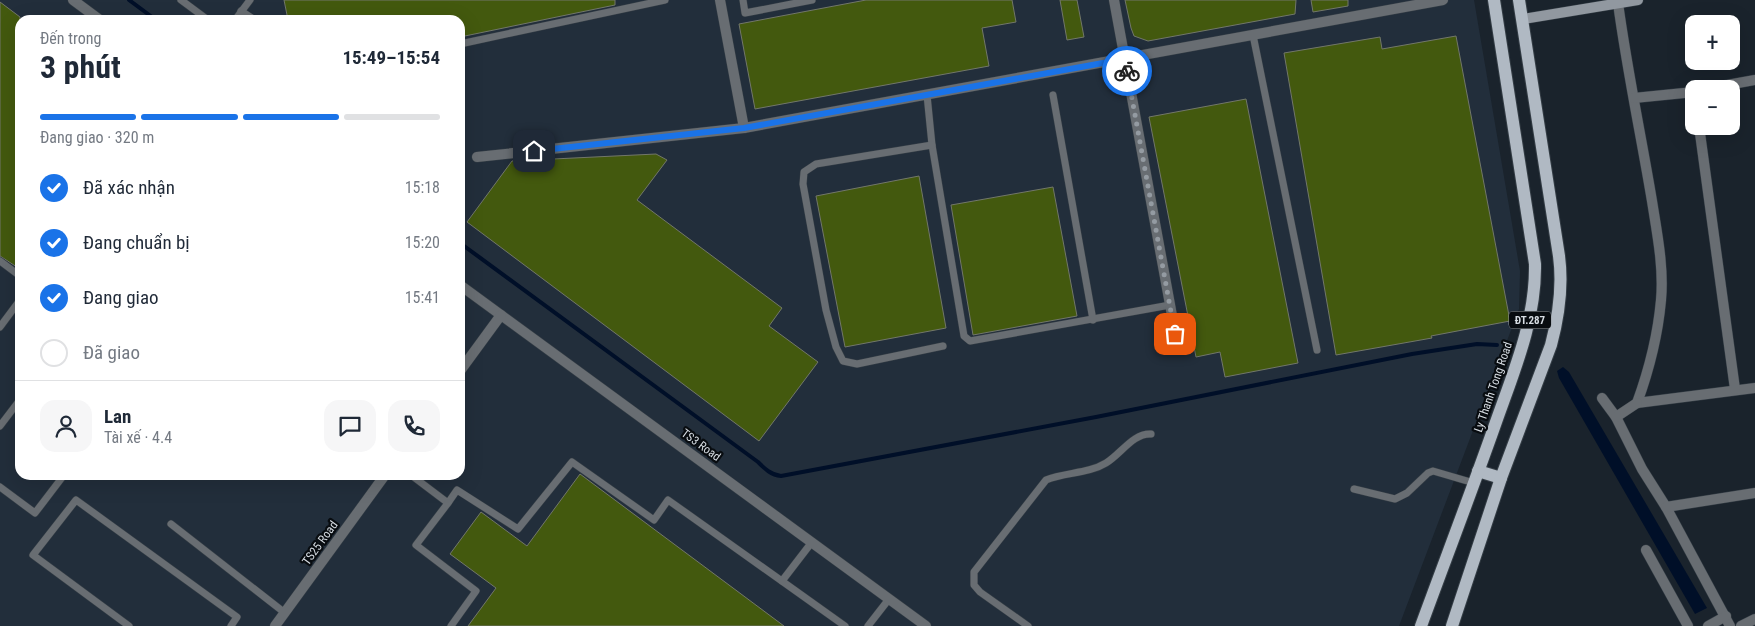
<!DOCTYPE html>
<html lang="vi">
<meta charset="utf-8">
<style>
:root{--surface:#fff;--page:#f6f6f7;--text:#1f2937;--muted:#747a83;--line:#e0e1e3;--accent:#1a73e8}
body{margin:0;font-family:"Roboto Condensed",sans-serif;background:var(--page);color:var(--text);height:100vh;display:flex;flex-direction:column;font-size:19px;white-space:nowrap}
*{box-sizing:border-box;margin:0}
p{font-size:16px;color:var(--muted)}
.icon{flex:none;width:28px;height:28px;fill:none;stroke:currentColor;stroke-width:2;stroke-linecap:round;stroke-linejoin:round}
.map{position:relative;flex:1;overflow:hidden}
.details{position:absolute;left:15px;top:15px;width:450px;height:465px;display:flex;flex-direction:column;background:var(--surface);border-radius:15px;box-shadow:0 5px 20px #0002}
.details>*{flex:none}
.fabs{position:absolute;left:1685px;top:15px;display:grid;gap:10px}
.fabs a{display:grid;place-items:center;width:55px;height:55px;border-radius:10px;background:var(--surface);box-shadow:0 5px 20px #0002;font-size:25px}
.pin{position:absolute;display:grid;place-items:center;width:42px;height:42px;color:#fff;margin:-21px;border-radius:10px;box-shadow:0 2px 8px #0006}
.courier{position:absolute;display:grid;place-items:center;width:50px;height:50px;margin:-25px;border:4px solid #1a73e8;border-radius:50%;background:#fff;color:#222;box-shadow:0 1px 6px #0007}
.head em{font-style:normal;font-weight:700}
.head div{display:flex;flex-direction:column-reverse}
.head{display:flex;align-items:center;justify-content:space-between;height:85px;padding:0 25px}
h1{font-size:32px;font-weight:700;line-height:38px}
.bar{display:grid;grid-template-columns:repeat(4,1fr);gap:8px 5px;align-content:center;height:60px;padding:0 25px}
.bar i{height:6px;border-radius:4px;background:var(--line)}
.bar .active{background:var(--accent)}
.bar p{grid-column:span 4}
.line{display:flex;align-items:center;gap:12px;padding:0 25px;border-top:1px solid var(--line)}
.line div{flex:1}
.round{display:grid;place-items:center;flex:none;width:52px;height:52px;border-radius:15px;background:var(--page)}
ol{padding:0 25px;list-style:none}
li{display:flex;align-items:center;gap:15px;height:55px}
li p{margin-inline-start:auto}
li .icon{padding:5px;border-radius:50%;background:var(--accent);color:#fff;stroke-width:4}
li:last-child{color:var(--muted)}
li i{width:28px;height:28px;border:2px solid var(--line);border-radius:50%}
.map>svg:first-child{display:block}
</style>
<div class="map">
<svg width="1755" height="626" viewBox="0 0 1755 626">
<rect width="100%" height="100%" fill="#1a232c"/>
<path fill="#222e3b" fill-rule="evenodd" d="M0 0H1474L1520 271 1519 309 1399 626H0ZM20 20H460V475H20Z"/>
<path fill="#000f28" d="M1563 367 1569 372 1707 608 1695 614 1559 378 1557 371Z"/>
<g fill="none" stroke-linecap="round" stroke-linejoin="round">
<g stroke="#000f28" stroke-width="4">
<path d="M129 0 156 20"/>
<path d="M460 243 758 462C765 469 771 475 781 476L1096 417 1412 354 1477 344 1497 345"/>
</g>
</g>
<g fill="#43590e" stroke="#72776a">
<path d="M284 0H615V5L460 37V20H288Z"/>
<path d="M866 0H1012L1016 22 982 28 989 66 755 109 739 24Z"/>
<path d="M1060 0H1077L1084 37 1067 40Z"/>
<path d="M1125 0H1296L1295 14 1148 41 1134 36 1131 28Z"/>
<path d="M1311 0H1348V6L1313 12Z"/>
<path d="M0 2 20 17V269L0 256Z"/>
<path d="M1456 36 1510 321 1431 336 1432 338 1336 355 1284 53 1380 37 1382 49Z"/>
<path d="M1246 99 1298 363 1225 377 1220 352 1196 357 1149 117Z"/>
<path d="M656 154 667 160 637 200 782 308 769 326 818 362 759 441 467 222 512 161Z"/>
<path d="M919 176 946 328 845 347 816 196Z"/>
<path d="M1053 187 1077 316 973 335 951 205Z"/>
<path d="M580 474 784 626H468L496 588 450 554 481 512 527 546Z"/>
</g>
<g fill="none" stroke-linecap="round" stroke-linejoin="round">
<g stroke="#343d45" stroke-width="8">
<g id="lane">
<path d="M181 0 208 20"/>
<path d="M743 0 745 13 812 0"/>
<path d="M241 11 255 20"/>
<path d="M235 20 250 0"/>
<path d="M1253 35 1317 350"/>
<path d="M460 44 665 0"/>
<path d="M927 95 932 145 964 336 970 341 1170 305"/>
<path d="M1053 95 1093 320"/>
<path d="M932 145 816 164 804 172 803 184 826 310 836 347 843 361 857 364 943 346"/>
<path d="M0 261 20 276"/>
<path d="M0 327 20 300"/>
<path d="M0 426 19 401"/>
<path d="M411 475 448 503 457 490 518 529 572 462 654 520 668 500 845 626"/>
<path d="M0 487 35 513 64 475"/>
<path d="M1354 489 1395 499 1407 493 1428 473 1433 471 1474 483"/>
<path d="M448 503 416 545 476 591 451 626"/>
<path d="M171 524 285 613"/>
<path d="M782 581 812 542"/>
<path d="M129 626 33 555 76 500 237 617 231 626"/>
<path d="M868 626 889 599"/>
<path d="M1028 626 980 592 974 585V572L1046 480C1065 472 1088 474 1106 463 1121 454 1133 433 1151 434"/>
</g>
</g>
<g stroke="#343d45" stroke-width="11">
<g id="street">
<path d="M73 0 100 20"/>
<path d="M720 0 744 128"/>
<path d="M1114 0 1178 348"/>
<path d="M1618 3C1627 70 1641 135 1652 201 1657 233 1664 267 1661 300 1658 334 1649 370 1637 403L1755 388"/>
<path d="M1705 89 1755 80"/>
<path d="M1634 98 1694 92"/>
<path d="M1699 126 1735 389"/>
<path d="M477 157 744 128 1443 0"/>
<path d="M460 285 926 626"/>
<path d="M460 371 501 315"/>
<path d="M1602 398 1616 417 1642 469 1666 507 1730 626"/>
<path d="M1616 417 1637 403"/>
<path d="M1666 507 1755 493"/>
<path d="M1646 550 1688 626"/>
<path d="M275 626 385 475"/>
<path d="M1708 626 1726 616"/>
<path d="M1741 626 1755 619"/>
</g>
</g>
<g stroke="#343d45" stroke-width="11">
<path id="secondary" d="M1523 19 1638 0"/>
</g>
<g stroke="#343d45" stroke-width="14">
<g id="primary">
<path d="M1478 471 1501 478"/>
<path d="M1421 626C1446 558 1472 490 1496 422 1514 371 1536 320 1535 264L1494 0"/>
<path d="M1452 626 1501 478 1551 345C1559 315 1563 286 1559 256L1519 0"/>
</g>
</g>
<use href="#lane" stroke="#686d72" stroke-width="7"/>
<use href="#street" stroke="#686d72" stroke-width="10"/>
<use href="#secondary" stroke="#9198a0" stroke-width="10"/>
<use href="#primary" stroke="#b0b9c3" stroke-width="12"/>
</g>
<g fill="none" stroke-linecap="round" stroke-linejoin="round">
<path stroke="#949ba2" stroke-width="5" stroke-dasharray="0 9" d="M1127 71 1175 334"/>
<path stroke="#1a73e8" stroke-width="6" d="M534 151 744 128 1125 59 1127 71"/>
</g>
<g text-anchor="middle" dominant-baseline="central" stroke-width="4.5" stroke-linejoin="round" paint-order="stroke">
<rect fill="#080c10" stroke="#989ea3" stroke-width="1" x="1509" y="311.5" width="42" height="17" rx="4"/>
<g font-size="11" font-weight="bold" fill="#d6dce2">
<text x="1530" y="320">ĐT.287</text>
</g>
<g font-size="12" fill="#d6dce2" stroke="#080c10">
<text transform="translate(1493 387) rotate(-71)">Ly Thanh Tong Road</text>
<text transform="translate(701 445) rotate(36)">TS3 Road</text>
<text transform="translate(320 543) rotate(-54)">TS25 Road</text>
</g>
</g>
</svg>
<div class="fabs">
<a>+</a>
<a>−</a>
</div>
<div class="pin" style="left:1175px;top:334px;background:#ea580c"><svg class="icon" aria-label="bag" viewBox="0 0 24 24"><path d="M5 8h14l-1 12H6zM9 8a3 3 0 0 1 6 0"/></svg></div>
<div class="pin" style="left:534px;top:151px;background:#1f2937"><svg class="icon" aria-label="home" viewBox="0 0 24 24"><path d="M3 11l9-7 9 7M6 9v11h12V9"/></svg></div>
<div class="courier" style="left:1127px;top:71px"><svg class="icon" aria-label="bike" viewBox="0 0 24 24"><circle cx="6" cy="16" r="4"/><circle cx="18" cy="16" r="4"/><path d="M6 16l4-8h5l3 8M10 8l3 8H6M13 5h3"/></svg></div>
<section class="details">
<div class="head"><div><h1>3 phút</h1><p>Đến trong</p></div><em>15:49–15:54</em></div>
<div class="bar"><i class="active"></i><i class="active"></i><i class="active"></i><i></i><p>Đang giao · 320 m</p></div>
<ol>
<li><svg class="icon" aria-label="check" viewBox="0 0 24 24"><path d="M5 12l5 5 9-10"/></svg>Đã xác nhận<p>15:18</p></li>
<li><svg class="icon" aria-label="check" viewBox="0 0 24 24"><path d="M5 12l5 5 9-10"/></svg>Đang chuẩn bị<p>15:20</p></li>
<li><svg class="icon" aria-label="check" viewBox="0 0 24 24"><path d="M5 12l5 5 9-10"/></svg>Đang giao<p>15:41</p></li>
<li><i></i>Đã giao</li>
</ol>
<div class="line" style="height:90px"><a class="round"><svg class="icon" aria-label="person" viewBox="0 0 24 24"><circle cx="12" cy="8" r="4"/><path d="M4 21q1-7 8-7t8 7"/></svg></a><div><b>Lan</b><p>Tài xế · 4.4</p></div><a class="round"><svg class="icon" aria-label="chat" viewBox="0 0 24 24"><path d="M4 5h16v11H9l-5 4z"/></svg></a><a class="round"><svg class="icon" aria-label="phone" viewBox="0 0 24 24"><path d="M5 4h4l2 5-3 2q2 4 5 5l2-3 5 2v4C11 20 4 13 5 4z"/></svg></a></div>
</section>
</div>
